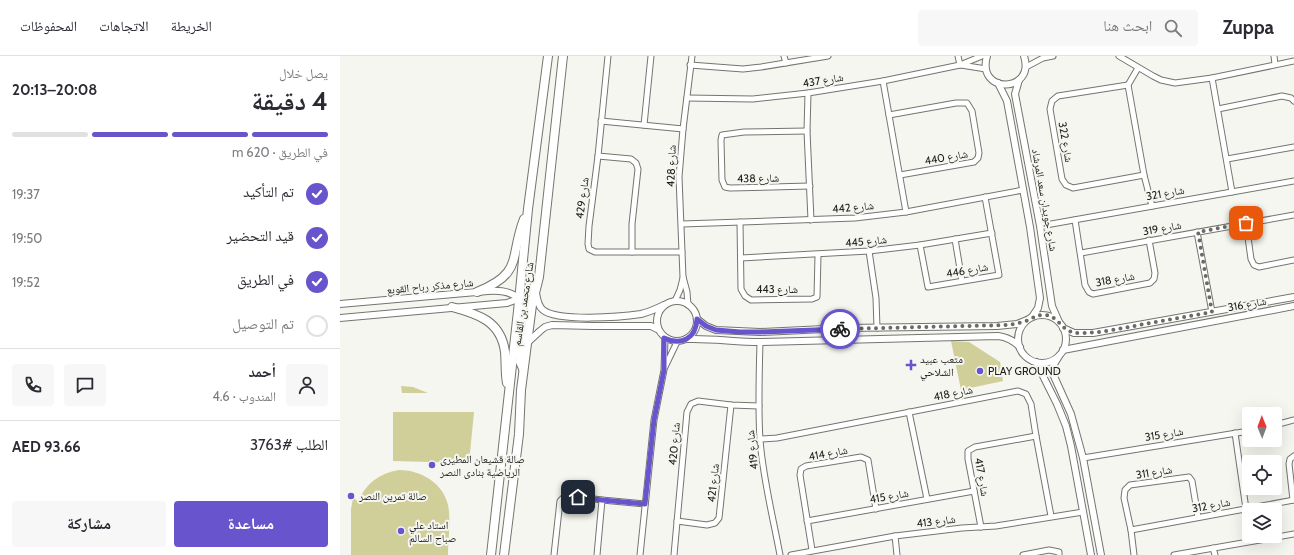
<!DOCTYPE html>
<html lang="ar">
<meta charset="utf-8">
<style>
:root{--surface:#fff;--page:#f7f7f7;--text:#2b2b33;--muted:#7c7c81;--line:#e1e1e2;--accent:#6854cd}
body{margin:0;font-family:Cabin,"Noto Naskh Arabic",sans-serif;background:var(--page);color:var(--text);direction:rtl;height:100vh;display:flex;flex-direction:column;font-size:15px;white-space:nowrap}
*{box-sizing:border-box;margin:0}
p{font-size:13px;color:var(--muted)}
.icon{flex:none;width:22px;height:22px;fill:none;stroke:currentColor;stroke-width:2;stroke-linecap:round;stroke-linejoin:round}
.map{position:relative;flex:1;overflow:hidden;direction:ltr}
.sheet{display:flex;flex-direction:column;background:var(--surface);width:340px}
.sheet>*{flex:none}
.needle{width:26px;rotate:359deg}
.fabs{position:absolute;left:902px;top:351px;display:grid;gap:8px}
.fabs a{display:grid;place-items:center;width:40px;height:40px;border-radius:4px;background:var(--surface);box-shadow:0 4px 16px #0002;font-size:20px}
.pin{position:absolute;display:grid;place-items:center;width:34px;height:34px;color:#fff;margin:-17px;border-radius:8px;box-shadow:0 2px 6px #0006}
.courier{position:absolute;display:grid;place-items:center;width:40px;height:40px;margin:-20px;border:3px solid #6854cd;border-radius:50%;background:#fff;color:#222;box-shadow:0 1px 5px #0007}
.summary em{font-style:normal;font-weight:700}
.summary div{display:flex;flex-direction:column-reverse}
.summary{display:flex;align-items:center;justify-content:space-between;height:68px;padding:0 12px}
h1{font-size:26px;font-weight:700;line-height:30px}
.bar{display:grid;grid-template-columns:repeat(4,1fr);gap:6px 4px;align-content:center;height:48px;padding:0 12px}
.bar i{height:5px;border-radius:3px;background:var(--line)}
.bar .on{background:var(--accent)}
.bar p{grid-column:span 4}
.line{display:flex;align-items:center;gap:10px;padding:0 12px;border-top:1px solid var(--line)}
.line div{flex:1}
.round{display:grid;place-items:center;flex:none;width:42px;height:42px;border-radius:4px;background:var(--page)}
ol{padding:0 12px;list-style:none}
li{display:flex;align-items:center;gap:12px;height:44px}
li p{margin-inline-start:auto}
li .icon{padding:4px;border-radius:50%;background:var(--accent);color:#fff;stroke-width:4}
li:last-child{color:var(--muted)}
li i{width:22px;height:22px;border:2px solid var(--line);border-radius:50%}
.button{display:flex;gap:8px;margin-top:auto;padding:8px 12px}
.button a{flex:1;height:46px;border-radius:4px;background:var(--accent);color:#fff;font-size:16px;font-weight:700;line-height:46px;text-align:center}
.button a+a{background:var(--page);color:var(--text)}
header{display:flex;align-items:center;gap:24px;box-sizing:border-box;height:56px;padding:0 20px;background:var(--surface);border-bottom:1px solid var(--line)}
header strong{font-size:19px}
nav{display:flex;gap:22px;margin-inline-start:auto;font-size:14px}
.search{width:280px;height:36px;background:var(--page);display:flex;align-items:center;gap:10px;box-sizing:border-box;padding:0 14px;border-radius:4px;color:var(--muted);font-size:15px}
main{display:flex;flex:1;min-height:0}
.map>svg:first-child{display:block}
</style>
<header>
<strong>Zuppa</strong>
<div class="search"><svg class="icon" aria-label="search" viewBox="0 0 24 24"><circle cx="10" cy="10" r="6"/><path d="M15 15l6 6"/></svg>ابحث هنا</div>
<nav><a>الخريطة</a><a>الاتجاهات</a><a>المحفوظات</a></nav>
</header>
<main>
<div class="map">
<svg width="954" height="499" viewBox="0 0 954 499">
<rect width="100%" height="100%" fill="#f6f6f0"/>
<g fill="#d0ce99">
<path d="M611 285 629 286 660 306 663 325 621 334Z"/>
<path d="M61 330 73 331 88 337H62Z"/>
<path d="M53 356H134L129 407 53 405Z"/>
<path d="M59 414C81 414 103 427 108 449 111 462 108 485 108 499H11V453L13 442 18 445C26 428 39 417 59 414Z"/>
</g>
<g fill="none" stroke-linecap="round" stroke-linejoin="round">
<g stroke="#75756f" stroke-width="7">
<g id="minor">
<path d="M268 0 258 100 249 170 248 188 249 193 255 196H342"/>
<path d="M444 0 446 7"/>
<path d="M618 0 620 9"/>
<path d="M779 0 813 20 821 24 835 27 872 22 954 5"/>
<path d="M934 0 935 8"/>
<path d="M350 9 403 13 421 11 488 0"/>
<path d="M621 9 646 13"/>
<path d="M686 11 703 2 713 0"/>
<path d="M798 12 788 29 804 119 812 150"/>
<path d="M872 22 892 136"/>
<path d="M543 25 566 156"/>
<path d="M788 29 718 40 712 45 710 53 722 123 726 129 733 132 804 119"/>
<path d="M468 37 467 75 471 164"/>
<path d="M347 42 413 43 468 37 543 25 620 9 642 0"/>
<path d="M878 53 942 40 951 42 954 45"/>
<path d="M549 59 616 47H627L632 55 639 97 638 102 634 106 560 119"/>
<path d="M261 65 343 73"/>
<path d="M304 69 311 0"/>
<path d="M467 75 404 76 382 79 381 84 382 124 385 131 390 132 470 130"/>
<path d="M258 100 291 103 296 107 298 113 292 168V196"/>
<path d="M887 103 954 91"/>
<path d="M735 164 745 229 749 236 753 238 810 227 814 223 815 217 809 184"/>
<path d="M400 166 401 233 405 240 411 244 472 243 477 241 478 199"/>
<path d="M906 167 911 203 914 209 919 211 954 204"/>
<path d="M342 168 515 162 566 156 683 134"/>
<path d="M700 170 954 125"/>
<path d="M857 176 872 256"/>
<path d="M615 183 622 225"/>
<path d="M580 189 588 231 659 219 645 141"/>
<path d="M529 195 536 242 537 272"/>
<path d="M741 197 954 159"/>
<path d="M401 202 529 195 580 189 652 177"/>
<path d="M335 245 340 234 343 222"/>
<path d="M348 249 347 236 343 221 339 121 343 73 352 0"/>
<path d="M420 286C419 319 418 352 420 384 423 423 433 461 440 499"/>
<path d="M325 311 337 286"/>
<path d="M569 356 587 443"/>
<path d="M935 369 954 364"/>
<path d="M895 377 906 453"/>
<path d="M420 383 437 382 678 335 686 338 691 348 696 380 711 460"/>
<path d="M743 402 909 375"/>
<path d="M953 444 949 408 950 403 954 400"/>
<path d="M337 465 367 469 375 467 379 462 391 349"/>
<path d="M467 465 634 435"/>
<path d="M641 471 628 403V395L635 391 696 380"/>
<path d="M791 474 954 444"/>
<path d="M555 480 557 499"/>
<path d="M873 492 875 499"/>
<path d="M472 494 460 419 461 413 466 410 521 401 528 404 536 453"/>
<path d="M214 499 220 445 224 441H238L262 444 305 448"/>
<path d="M257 499 262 444"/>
<path d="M300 499 314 364 324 314 325 282"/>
<path d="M334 499 347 356 351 348 358 345 391 349 419 350"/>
<path d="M451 499 555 480 622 472 656 470 743 456"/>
<path d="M683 499 709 494 719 496V499"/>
<path d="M794 499 791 474 784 442 785 434 790 429 849 421 852 425 858 461"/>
<path d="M834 499 954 478"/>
</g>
</g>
<g stroke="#75756f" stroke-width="8">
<g id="tertiary">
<path d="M647 0C636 39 696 37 684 0"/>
<path d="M679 24 675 38 700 170 712 250 719 266"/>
<path d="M658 27 667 45 690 171 700 242 698 252 692 261"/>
<path d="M196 237C197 243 198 250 203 254 218 266 281 261 301 258 309 256 316 253 324 249"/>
<circle cx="337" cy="265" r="20"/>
<path d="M0 248 148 235C163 234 180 236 184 253L179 306 184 317"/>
<circle cx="702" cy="283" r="24"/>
<path d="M0 262 167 247 186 240 190 236 197 223"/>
<path d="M357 263 366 270 376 274 420 276 505 272 657 270 677 268 687 264"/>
<path d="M723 272 734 277H753L954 241"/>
<path d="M347 283C371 282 395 286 420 286L658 280C667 281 673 284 680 291"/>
<path d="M188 286 200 275 205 271 212 269 253 270H311L317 273"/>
<path d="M723 294 954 250"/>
<path d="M719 300 713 310V318L731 358 743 402 761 499"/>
<path d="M696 306 717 348 726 370 731 390 751 499"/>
</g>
</g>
<g stroke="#75756f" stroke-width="10">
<g id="primary">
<path d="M137 236C184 217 169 202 184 163"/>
<path d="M112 251C138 258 161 265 165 296 166 307 165 317 167 327"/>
<path d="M151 499 178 255 188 153 208 0"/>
<path d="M164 499 179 378 181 334 192 249 199 221 223 0"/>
</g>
</g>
<use href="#minor" stroke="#fff" stroke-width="5"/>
<use href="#tertiary" stroke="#fff" stroke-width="6"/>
<use href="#primary" stroke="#fff" stroke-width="8"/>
</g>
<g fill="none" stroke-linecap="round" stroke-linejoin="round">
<path stroke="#6a6a66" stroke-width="4" stroke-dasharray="0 7.2" d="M500 273 668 269C674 268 680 267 686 265 693 262 698 258 706 259 722 262 720 278 742 277 759 277 777 273 794 270 820 265 846 261 872 256L858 176 906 167"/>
<path stroke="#6854cd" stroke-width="5" d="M238 441 262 444 305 448 314 364 324 314V282C341 290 356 283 357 263L366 270 376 274 400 276H420L500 273"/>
</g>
<g fill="#6854cd" stroke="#f6f6f0" stroke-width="1.5">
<path d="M569 303h4v4h4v4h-4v4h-4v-4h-4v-4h4z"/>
<circle cx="640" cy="315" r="4"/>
<circle cx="92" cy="409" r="4"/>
<circle cx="11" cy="440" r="4"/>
<circle cx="61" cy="475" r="4"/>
</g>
<g text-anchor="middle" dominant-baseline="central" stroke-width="4" stroke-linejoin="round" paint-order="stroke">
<g font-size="11" fill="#1e1e1c" stroke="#f6f6f0">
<text transform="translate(483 24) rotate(-9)">شارع 437</text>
<text transform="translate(726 86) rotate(80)">شارع 322</text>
<text transform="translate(606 101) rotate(-10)">شارع 440</text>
<text transform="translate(331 110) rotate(-88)">شارع 428</text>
<text transform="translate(418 122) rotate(-1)">شارع 438</text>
<text transform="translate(825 137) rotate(-10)">شارع 321</text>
<text transform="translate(242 142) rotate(-82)">شارع 429</text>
<text transform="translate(705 144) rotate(80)">شارع جويدان سعد المرشاد</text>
<text transform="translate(513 151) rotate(-5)">شارع 442</text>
<text transform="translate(822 172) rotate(-10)">شارع 319</text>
<text transform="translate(526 185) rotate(-5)">شارع 445</text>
<text transform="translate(627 214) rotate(-10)">شارع 446</text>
<text transform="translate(775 223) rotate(-10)">شارع 318</text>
<text transform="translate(90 230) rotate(-5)">شارع مذكر رباح القوبع</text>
<text x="437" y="233">شارع 443</text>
<text transform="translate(183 248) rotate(-81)">شارع محمد بن القاسم</text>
<text transform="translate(907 248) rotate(-10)">شارع 316</text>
<text transform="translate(613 337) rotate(-11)">شارع 418</text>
<text transform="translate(824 378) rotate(-9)">شارع 315</text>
<text transform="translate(334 388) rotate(-85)">شارع 420</text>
<text transform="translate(412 394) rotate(-96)">شارع 419</text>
<text transform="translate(488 397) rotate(-10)">شارع 414</text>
<text transform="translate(814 416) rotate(-9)">شارع 311</text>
<text transform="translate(642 421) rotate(80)">شارع 417</text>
<text transform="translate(373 427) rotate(-84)">شارع 421</text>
<text transform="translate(549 440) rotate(-10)">شارع 415</text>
<text transform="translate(871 449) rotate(-10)">شارع 312</text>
<text transform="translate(596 465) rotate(-7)">شارع 413</text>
</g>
<g font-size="11" fill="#1e1e1c" stroke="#f6f6f0" text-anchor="start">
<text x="580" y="303">متعب عبيد<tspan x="580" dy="13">الشلاحي</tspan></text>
<text x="648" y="315">PLAY GROUND</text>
<text x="100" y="403">صالة قشيعان المطيرى<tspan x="100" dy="13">الرياضية بنادى النصر</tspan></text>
<text x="19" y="440">صالة تمرين النصر</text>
<text x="69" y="469">استاد علي<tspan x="69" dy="13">صباح السالم</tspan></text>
</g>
</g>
</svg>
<div class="fabs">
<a><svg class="needle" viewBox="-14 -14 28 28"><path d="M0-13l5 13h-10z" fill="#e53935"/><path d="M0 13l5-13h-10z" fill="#7c7c81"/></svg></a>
<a><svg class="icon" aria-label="locate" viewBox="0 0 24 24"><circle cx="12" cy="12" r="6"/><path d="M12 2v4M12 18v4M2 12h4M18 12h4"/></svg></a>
<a><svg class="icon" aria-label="layers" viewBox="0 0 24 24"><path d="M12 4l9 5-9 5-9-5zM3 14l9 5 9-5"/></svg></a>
</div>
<div class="pin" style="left:906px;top:167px;background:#ea580c"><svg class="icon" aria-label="bag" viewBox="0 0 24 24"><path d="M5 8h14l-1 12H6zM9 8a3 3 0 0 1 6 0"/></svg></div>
<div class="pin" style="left:238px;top:441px;background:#1f2937"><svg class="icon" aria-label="home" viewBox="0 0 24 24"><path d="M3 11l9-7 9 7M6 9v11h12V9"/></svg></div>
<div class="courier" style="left:500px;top:273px"><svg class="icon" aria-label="bike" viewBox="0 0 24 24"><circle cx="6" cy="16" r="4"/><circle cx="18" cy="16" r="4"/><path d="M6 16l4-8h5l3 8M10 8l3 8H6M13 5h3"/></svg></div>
</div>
<section class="sheet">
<div class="summary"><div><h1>4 دقيقة</h1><p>يصل خلال</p></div><em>20:08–20:13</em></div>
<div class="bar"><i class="on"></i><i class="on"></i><i class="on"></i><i></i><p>في الطريق · 620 m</p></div>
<ol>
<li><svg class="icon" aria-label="check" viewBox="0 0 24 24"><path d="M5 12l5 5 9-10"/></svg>تم التأكيد<p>19:37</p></li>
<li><svg class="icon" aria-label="check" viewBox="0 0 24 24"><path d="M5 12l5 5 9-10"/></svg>قيد التحضير<p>19:50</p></li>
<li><svg class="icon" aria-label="check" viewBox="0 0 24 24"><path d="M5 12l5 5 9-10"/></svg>في الطريق<p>19:52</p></li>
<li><i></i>تم التوصيل</li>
</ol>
<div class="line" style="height:72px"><a class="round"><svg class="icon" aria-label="person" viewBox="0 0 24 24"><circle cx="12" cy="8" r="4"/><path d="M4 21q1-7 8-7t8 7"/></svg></a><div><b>أحمد</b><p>المندوب · 4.6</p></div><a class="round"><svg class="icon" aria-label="chat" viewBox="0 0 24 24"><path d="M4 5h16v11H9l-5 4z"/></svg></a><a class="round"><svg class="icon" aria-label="phone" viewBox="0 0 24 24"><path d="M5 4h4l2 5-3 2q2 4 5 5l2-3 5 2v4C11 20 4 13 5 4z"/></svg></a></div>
<div class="line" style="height:52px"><div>الطلب #3763</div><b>AED 93.66</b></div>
<div class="button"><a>مساعدة</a><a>مشاركة</a></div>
</section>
</main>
